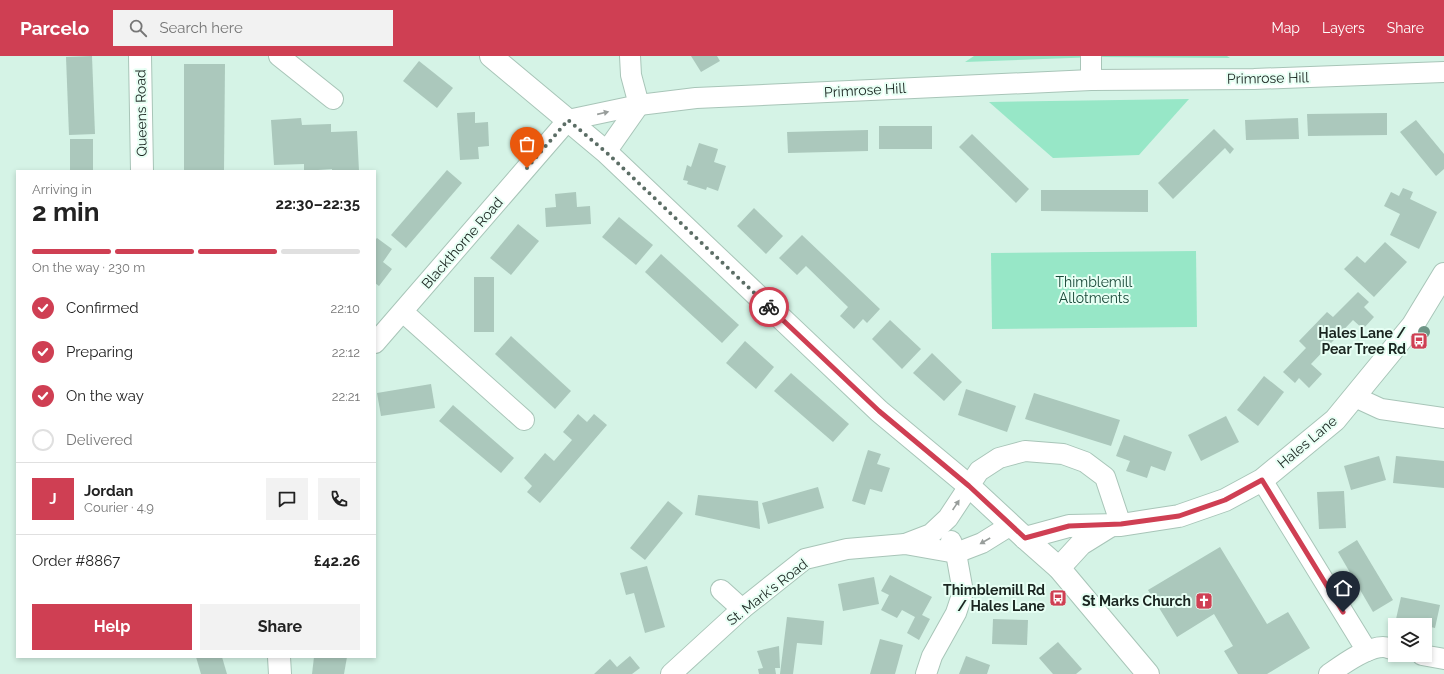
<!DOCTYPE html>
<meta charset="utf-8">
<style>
:root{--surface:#fff;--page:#f2f2f2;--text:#222;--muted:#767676;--line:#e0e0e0;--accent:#cf3f53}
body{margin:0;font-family:Raleway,sans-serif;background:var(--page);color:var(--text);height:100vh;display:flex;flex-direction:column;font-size:15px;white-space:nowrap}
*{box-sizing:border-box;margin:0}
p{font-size:13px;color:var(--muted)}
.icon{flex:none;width:22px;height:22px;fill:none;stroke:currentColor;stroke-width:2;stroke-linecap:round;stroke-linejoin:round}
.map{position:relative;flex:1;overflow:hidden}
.drawer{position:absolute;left:16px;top:114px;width:360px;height:488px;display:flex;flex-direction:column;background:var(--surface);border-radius:0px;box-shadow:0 2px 6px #0003}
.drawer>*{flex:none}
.controls{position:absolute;left:1388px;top:562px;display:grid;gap:8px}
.controls a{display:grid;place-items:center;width:44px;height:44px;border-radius:0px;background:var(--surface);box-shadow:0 2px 6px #0003;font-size:20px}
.pin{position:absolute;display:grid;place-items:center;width:34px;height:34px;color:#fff;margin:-41px -17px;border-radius:50% 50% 50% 0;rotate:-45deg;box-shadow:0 0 4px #0007}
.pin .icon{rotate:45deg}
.courier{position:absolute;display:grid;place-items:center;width:40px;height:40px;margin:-20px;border:3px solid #cf3f53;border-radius:50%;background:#fff;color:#222;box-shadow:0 1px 5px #0007}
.overview em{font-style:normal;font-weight:700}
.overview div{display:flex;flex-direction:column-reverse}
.overview{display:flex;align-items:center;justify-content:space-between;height:68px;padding:0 16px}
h1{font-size:26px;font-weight:700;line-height:30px}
.bar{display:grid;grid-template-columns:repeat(4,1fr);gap:6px 4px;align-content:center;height:48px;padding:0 16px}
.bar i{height:5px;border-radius:3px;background:var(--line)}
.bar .selected{background:var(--accent)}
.bar p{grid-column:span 4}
.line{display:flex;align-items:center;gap:10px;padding:0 16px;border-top:1px solid var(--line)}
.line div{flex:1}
.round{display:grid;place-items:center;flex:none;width:42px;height:42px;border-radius:0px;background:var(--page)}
ol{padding:0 16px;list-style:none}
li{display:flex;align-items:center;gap:12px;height:44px}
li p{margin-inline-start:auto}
li .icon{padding:4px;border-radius:50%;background:var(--accent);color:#fff;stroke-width:4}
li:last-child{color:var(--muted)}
li i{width:22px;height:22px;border:2px solid var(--line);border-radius:50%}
.button{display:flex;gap:8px;margin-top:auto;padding:8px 16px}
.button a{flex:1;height:46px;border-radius:0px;background:var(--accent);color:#fff;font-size:16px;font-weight:700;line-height:46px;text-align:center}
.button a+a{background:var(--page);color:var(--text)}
header{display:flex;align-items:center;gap:24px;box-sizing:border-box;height:56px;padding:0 20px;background:var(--accent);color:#fff}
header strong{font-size:19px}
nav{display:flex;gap:22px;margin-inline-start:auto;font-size:14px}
.search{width:280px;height:36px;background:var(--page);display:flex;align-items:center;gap:10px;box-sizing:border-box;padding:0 14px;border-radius:0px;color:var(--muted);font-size:15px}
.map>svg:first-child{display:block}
</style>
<header>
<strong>Parcelo</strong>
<div class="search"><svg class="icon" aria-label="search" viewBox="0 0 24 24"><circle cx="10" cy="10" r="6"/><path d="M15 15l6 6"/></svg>Search here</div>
<nav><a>Map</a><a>Layers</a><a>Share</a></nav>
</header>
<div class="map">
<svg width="1444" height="618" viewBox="0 0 1444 618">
<rect width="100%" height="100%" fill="#d5f3e6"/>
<g fill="#97e7c7">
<path d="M974 0H1227L1230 2 1098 1 965 6Z"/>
<path d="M1189 43 1139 99 1053 102 989 46Z"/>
<path d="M1196 195 1197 271 992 273 991 197Z"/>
</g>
<g fill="#abc8bc">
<path d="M92 0 95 78 69 79 66 1Z"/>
<path d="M691 0H717L720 5 701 16Z"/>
<path d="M419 5 453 32 437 52 403 25Z"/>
<path d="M184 8H225L224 115H184Z"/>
<path d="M475 56V67L488 66 489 90 478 91 479 103 460 104 457 57Z"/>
<path d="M1387 57V79L1308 80 1307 58Z"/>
<path d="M301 62 302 69 331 68V76L357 75 359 115H332V113L304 115V108L274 109 271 64Z"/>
<path d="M1298 62 1299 83 1246 84 1245 64Z"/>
<path d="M1416 64 1444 98V113L1436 120 1400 76Z"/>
<rect x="879" y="70" width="53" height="23"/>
<path d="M1214 73 1234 93 1230 98 1225 92 1173 143 1158 127Z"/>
<path d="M868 74V95L788 97 787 76Z"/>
<path d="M972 78 1029 133 1016 147 959 91Z"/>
<rect x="70" y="83" width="23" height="32"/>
<path d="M699 87 718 93 714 106 726 110 718 135 707 131 706 134 687 128 688 125 683 124 687 109 691 111Z"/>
<path d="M447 114 462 127 406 192 391 179Z"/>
<path d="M1403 132 1413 136 1410 143 1437 156 1419 193 1390 179 1400 158 1384 150 1391 136 1399 140Z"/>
<path d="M1041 134H1148V156L1041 155Z"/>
<path d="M576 136 577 151 590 150 591 168 546 171 545 152 556 151 555 138Z"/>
<path d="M754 152 783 180 766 198 737 170Z"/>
<path d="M619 161 653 189 636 209 602 181Z"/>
<path d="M518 168 539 185 511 219 490 202Z"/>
<path d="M802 179 880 253 867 267 863 263 854 273 840 260 848 251 806 210 797 219 779 202Z"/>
<path d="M377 182 392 193 383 206 392 213 379 230 375 227V184Z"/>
<path d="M1385 186 1407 206 1374 241 1344 213 1357 200 1365 207Z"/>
<path d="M661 198 739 269 722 287 645 216Z"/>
<rect x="474" y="221" width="20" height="55"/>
<path d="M1358 236 1369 246 1364 251 1374 261 1363 273 1353 264 1311 308 1322 318 1309 332 1299 322 1295 327 1283 316 1306 292 1299 285 1327 256 1333 261Z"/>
<path d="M890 264 921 293 902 313 872 283Z"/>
<path d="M511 280 571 335 555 353 495 298Z"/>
<path d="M745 285 774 311 756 333 726 307Z"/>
<path d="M932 297 962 326 944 345 913 317Z"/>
<path d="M791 317 849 368 833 386 774 335Z"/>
<path d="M1264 320 1284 336 1258 370 1237 354Z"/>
<path d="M431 328 435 352 381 360 377 337Z"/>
<path d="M966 333 1016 350 1007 376 958 359Z"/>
<path d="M1034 337 1120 364 1111 390 1025 363Z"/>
<path d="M453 349 514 402 501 417 439 365Z"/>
<path d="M578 358 587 366 594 358 607 369 540 447 527 436 532 430 524 422 545 397 554 405 572 384 563 376Z"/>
<path d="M1226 360 1239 386 1201 405 1188 379Z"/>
<path d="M1124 379 1172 396 1165 415 1151 410 1147 422 1126 415 1130 405 1116 400Z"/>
<path d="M868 394 881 398 877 408 890 412 882 436 870 433 865 449 852 445Z"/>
<path d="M1379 400 1386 424 1351 434 1344 410Z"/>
<path d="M1396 400 1444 405V432L1393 427Z"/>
<path d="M818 431 824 452 768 468 762 447Z"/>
<path d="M1344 435 1346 472 1319 473 1317 436Z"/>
<path d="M698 439 758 445 760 473 695 459Z"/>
<path d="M668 445 683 457 645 504 630 492Z"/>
<path d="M1357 484 1393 544 1373 556 1338 496Z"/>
<path d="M1220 491 1267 568 1288 556 1310 592 1267 618H1238L1224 595 1233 590 1214 558 1177 581 1148 534Z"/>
<path d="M647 510 665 571 645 577 634 537 626 539 620 517Z"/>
<path d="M890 519 932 541 922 559 930 563 919 584 907 577 915 561 902 554 897 562 881 554 889 539 881 535Z"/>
<path d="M874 521 879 548 843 555 838 528Z"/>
<path d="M1401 541 1440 549 1435 572 1396 563Z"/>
<path d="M787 561 824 565 822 589 797 587 793 618H780Z"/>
<path d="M993 563 1028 564 1027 589 992 588Z"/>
<path d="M880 583 903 589 895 618H870Z"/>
<path d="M1058 586 1082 613 1076 618H1053L1039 602Z"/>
<path d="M779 590 780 612H775L776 618H759L758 613 763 612 757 595Z"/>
<path d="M630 600 640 612 632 618H594L610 603 617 611Z"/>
<path d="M966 600 990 609 987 618H959Z"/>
<path d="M196 601H222L227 618H201Z"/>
<path d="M314 601H347L344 618H312Z"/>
</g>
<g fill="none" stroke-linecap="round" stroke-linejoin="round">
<g stroke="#a8c5b8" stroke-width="22">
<g id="minor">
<path d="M279 0 333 43"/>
<path d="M1091 24V0"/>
<path d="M606 96 639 49 631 19 630 0"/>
<path d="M403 256 524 364"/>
<path d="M375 287 568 64 639 49 696 42 1091 24 1254 23 1444 16"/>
<path d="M1355 341 1381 353 1444 362"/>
<path d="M1262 424 1367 595"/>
<path d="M905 488 931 478 948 462 979 415 999 402 1025 395 1063 398 1085 406 1105 421 1121 469"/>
<path d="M721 534 742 553"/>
<path d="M1422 599 1444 603"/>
<path d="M671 618 742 553 805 503 847 493 905 488 956 497 982 487 1011 469"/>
<path d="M926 618 932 600 956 557 963 536 956 497 951 485"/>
<path d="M1329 618C1342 609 1366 591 1383 591 1386 591 1391 593 1395 594"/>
</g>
</g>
<g stroke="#a8c5b8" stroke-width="24">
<g id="tertiary">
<path d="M140 0 142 115"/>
<path d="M1025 482 1069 470 1121 469 1179 460 1225 444 1262 424 1335 364 1413 269 1444 218"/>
<path d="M1059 512 1081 488 1110 470"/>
<path d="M279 601 280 618"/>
</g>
</g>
<g stroke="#a8c5b8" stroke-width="24">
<path id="secondary" d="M491 0 606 96 879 355 969 430 1025 482 1059 512 1148 618"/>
</g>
<use href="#minor" stroke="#fff" stroke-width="20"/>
<use href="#tertiary" stroke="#fff" stroke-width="22"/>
<use href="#secondary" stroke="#fff" stroke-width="22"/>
</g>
<circle fill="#6e9586" cx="1424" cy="276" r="6"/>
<defs><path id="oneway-solid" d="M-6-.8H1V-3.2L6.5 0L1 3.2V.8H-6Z"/></defs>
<g fill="#989d9b">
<use href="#oneway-solid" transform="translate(603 57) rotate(-13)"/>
<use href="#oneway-solid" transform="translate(956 449) rotate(-56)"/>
<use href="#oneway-solid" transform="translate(985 485) rotate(150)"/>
</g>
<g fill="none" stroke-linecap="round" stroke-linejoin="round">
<path stroke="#5b6d65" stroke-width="4" stroke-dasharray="0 7.2" d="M527 112 568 64 606 96 769 251"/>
<path stroke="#cf3f53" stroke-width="5" d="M769 251 879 355 969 430 1025 482 1069 470 1121 468 1179 460 1225 444 1262 424 1343 556"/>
</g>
<defs>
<g id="bus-square" transform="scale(0.9)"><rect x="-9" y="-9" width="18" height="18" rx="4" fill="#cf3f53" stroke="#e7fff4"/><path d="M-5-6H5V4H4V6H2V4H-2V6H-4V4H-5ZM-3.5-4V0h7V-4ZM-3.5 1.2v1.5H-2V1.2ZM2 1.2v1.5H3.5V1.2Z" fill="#fff"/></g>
<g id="church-square" transform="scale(0.9)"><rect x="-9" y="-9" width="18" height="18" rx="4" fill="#cf3f53" stroke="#e7fff4"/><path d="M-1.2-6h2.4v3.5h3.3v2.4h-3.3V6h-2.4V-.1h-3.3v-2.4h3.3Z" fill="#fff"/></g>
</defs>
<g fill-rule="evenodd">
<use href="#bus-square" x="1419" y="285"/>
<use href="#bus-square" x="1058" y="542"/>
<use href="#church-square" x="1204" y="545"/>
</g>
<g text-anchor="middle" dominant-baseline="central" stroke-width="4" stroke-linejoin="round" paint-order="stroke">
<g font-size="14" fill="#1a2520" stroke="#e7fff4">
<text transform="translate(1268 22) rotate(-1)">Primrose Hill</text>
<text transform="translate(865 34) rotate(-3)">Primrose Hill</text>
<text transform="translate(141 57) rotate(-91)">Queens Road</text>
<text transform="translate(462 187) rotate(-49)">Blackthorne Road</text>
<text transform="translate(1307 386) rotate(-40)">Hales Lane</text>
<text transform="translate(767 536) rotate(-38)">St. Mark's Road</text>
</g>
<g font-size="14" fill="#194838" stroke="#e7fff4">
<text x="1094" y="226">Thimblemill<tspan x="1094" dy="16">Allotments</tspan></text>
</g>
<g font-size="14" font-weight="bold" fill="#1a2520" stroke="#e7fff4" text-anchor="end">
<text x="1406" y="277">Hales Lane /<tspan x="1406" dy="16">Pear Tree Rd</tspan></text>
<text x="1045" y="534">Thimblemill Rd<tspan x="1045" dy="16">/ Hales Lane</tspan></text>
<text x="1191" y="545">St Marks Church</text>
</g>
</g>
</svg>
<div class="controls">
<a><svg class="icon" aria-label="layers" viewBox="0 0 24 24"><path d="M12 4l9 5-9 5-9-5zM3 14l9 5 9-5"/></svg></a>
</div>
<div class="pin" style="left:527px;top:112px;background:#ea580c"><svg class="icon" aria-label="bag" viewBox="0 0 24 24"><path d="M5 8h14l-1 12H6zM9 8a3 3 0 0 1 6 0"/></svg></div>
<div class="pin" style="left:1343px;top:556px;background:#1f2937"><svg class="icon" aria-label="home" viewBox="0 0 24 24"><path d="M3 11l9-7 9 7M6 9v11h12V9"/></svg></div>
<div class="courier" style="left:769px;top:251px"><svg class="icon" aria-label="bike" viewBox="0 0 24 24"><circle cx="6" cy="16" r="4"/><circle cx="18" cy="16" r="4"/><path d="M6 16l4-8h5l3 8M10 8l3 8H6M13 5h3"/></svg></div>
<section class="drawer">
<div class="overview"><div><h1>2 min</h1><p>Arriving in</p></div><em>22:30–22:35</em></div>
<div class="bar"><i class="selected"></i><i class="selected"></i><i class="selected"></i><i></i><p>On the way · 230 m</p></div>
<ol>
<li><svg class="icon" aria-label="check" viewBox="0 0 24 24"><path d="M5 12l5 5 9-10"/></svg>Confirmed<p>22:10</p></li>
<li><svg class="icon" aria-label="check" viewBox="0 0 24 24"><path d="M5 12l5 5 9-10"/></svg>Preparing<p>22:12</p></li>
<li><svg class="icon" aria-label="check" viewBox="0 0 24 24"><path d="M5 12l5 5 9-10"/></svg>On the way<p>22:21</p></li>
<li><i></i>Delivered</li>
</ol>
<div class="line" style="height:72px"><b class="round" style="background:var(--accent);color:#fff">J</b><div><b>Jordan</b><p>Courier · 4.9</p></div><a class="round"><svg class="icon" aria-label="chat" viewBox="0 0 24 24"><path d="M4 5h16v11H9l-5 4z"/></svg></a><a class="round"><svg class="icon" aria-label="phone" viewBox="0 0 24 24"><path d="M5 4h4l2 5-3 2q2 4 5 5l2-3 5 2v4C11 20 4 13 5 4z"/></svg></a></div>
<div class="line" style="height:52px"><div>Order #8867</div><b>£42.26</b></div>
<div class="button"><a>Help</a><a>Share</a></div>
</section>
</div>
